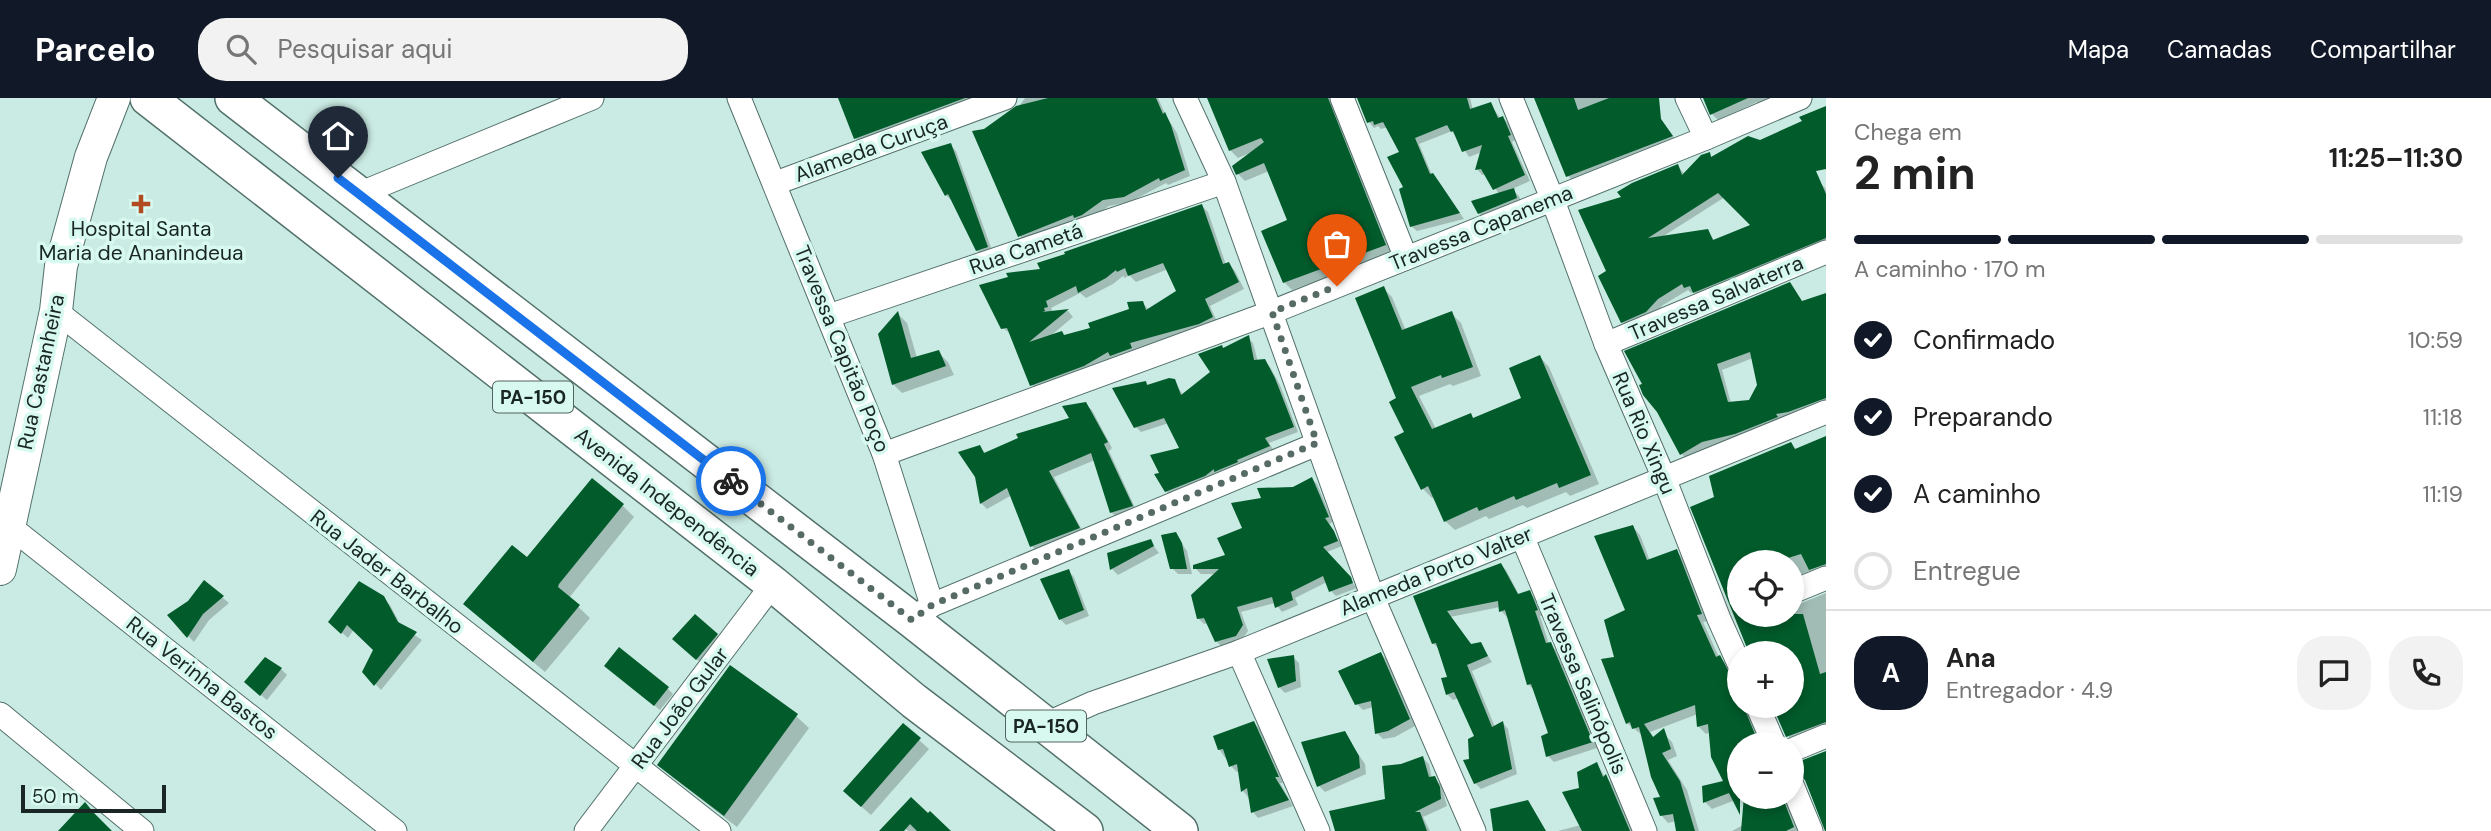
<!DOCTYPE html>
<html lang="pt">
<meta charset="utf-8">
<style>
:root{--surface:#fff;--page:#f2f2f2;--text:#222;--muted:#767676;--line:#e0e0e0;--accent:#111827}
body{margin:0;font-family:"DM Sans",sans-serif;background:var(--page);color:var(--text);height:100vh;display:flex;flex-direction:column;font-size:26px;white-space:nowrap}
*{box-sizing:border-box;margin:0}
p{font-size:23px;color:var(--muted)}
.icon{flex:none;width:38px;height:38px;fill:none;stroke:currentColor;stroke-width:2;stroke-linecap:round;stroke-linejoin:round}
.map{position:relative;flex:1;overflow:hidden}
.details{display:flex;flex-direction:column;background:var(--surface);width:665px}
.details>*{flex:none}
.tools{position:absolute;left:1727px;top:452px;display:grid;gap:14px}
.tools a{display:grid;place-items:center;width:77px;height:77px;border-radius:50%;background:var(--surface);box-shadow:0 4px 10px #0003;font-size:35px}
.scale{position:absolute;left:21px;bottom:18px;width:145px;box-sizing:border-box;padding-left:7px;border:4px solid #192623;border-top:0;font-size:19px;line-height:24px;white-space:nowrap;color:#192623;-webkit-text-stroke:5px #d7f9f0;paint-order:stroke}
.pin{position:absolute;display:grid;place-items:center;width:60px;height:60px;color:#fff;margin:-72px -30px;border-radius:50% 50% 50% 0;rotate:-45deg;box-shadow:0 0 7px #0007}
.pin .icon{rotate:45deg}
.courier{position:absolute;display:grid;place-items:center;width:70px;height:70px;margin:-35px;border:5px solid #1a73e8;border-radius:50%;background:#fff;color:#222;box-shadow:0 2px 9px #0007}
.summary em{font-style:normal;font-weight:700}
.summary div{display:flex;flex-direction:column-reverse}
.summary{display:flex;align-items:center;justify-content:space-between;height:119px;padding:0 28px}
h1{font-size:46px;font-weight:700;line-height:52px}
.bar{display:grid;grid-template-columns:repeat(4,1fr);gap:10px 7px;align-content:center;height:84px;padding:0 28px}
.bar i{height:9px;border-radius:5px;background:var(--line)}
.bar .on{background:var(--accent)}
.bar p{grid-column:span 4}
.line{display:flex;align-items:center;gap:18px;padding:0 28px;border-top:2px solid var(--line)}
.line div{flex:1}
.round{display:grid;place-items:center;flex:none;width:74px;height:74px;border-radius:28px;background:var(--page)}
ol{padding:0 28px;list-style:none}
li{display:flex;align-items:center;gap:21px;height:77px}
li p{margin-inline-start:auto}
li .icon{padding:7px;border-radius:50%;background:var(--accent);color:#fff;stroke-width:4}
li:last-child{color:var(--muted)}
li i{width:38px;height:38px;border:4px solid var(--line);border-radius:50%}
header{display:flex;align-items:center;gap:42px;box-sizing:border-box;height:98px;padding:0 35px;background:var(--accent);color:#fff}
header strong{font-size:33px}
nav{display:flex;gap:38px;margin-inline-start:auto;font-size:24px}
.search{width:490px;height:63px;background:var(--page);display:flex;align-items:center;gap:18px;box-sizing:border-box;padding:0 24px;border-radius:28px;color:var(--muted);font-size:26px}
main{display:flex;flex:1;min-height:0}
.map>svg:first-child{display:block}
</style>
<header>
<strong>Parcelo</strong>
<div class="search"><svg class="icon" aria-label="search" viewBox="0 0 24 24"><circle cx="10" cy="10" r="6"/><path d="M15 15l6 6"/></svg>Pesquisar aqui</div>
<nav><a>Mapa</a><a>Camadas</a><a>Compartilhar</a></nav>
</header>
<main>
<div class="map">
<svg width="1826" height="733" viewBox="0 0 1826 733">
<rect width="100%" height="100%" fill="#caebe3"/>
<g fill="#0003" fill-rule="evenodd">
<path d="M840 0H985L861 46 855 40Z"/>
<path d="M1025 0H1158L1166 18 1177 35 1190 78 1168 87 1166 85 1130 104 1109 108 1088 123 1026 144 1020 138 985 33 1017 11Z"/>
<path d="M1217 0H1339L1392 155 1292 192 1284 184 1290 123 1269 73 1245 83 1238 76 1250 55 1238 60 1230 52 1210 3Z"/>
<path d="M1368 0H1470L1473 12 1490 6 1501 21 1503 20 1509 26 1515 42 1512 44 1530 83 1512 91 1519 98 1522 106 1485 122 1479 115 1499 96 1486 76 1482 77 1477 71 1482 54 1469 59 1452 33 1419 46 1432 77 1438 82 1464 121 1417 133 1411 128 1401 54 1388 29 1381 31 1378 28 1374 30 1369 24Z"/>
<path d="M1536 0H1646L1677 44 1574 84 1568 78Z"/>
<path d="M1704 0H1776L1760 7 1757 4 1718 22 1712 16Z"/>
<path d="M1826 10V62L1807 71 1826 91V146L1700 199 1694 193 1691 195 1688 192 1663 207 1652 219 1628 229 1622 224 1608 174 1623 100 1678 68 1685 77 1709 56 1713 60 1760 44 1804 24ZM1725 99 1753 128 1715 143 1707 133 1662 139Z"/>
<path d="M950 47 956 53 993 155 983 159 977 152 952 103 946 97Z"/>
<path d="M1202 108 1208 114 1226 167 1229 166 1235 173 1244 191 1210 208 1218 226 1135 252 1137 257 1038 293 1032 287 1011 236 1003 230 1043 172ZM1168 171 1179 194 1149 212 1142 204 1092 232 1065 239 1048 240 1073 219 1068 213 1053 215 1051 210 1080 195 1086 200 1113 186 1123 178 1125 180 1129 177 1136 184Z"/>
<path d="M1790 186 1803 205 1826 197V303L1741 341 1708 349 1687 362 1682 356 1659 314ZM1753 260 1759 287 1750 304 1731 305 1722 272Z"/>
<path d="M1383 190 1392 199 1406 233 1451 215 1461 225 1481 278 1453 288 1450 286 1419 298 1436 331 1474 321 1523 301 1540 259 1549 269 1599 386 1570 398 1566 394 1527 410 1523 407 1489 421 1486 418 1455 432 1445 423 1434 399 1432 400 1423 391 1398 301Z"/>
<path d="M898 216 907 225 917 260 938 254 948 264 954 277 902 295 893 286Z"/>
<path d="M1248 240 1253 245 1258 264 1264 263 1270 269 1280 287 1298 334 1269 345 1274 353 1172 399 1166 393 1182 351 1169 325 1141 334 1136 329 1146 285 1149 288 1174 283 1183 297 1213 274 1224 252Z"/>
<path d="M1085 306 1092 312 1112 350 1109 353 1137 414 1118 421 1112 415 1095 362 1054 379 1084 436 1038 454 1032 448 1012 397 987 411 981 405 980 349 986 356 1072 321Z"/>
<path d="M1826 340V474L1792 489V464H1740V516H1792V509L1826 495V634L1795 645 1788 638 1792 607V555H1752L1693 410 1716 400 1790 346 1797 352Z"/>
<path d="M1312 381 1317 386 1333 424 1329 426 1342 448 1327 454 1357 490 1336 498 1331 493 1327 484 1295 500 1298 507 1282 514 1275 505 1241 514 1248 533 1241 543 1222 549 1216 543 1208 525 1204 526 1199 521 1217 476H1201L1195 470 1227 458 1264 401Z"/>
<path d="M623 408 634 419 569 500 590 520 545 574 477 517 527 461Z"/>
<path d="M1633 429 1640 437 1650 463 1676 453 1683 460 1708 523 1703 524 1719 559 1727 566 1734 582H1740V607H1752L1751 621 1761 646H1740V698H1746L1712 711 1705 704 1725 684 1710 634 1706 636 1699 629 1698 616 1650 634 1654 640 1665 637 1672 644 1677 658 1668 662 1687 692 1699 733H1678L1676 723 1668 725 1661 717 1662 700 1642 637 1627 625 1616 560 1628 513Z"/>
<path d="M1175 436 1187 453 1192 476H1178L1172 470Z"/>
<path d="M1150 443 1159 455 1118 477 1112 471Z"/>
<path d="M1500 467 1506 472 1519 497 1529 494 1535 500 1542 518H1540L1549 546 1556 552 1597 650 1554 664 1548 658 1550 636 1534 592 1528 586 1509 518 1507 519 1501 513 1500 509 1450 519 1472 547 1480 546 1492 564 1472 573 1495 629 1503 625 1508 631 1517 676 1481 691 1475 685 1471 662 1476 639 1459 600 1453 602 1447 596 1449 580 1439 551 1433 545 1415 499Z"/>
<path d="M1068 473 1074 479 1089 518 1066 527 1060 521Z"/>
<path d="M205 485 229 505 209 522 194 544 169 518 189 504Z"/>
<path d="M383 500 390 507 401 528 422 542 381 592 364 574 375 552 354 531 348 540 330 524Z"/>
<path d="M717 537 723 543 703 567 681 547Z"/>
<path d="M1381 556 1387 562 1415 628 1395 639 1383 641 1377 635 1373 609 1363 612 1357 606Z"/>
<path d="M1293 559 1299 565 1301 589 1285 595 1279 589Z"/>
<path d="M281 571 287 577 267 602 252 590Z"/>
<path d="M613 574 667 590 673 596 660 612Z"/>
<path d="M796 618 809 630 737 729 672 679 660 667Z"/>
<path d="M1254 625 1260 631 1283 685H1280L1293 708 1258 720 1253 714 1248 699 1243 693 1240 673 1237 674 1231 668 1219 651Z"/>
<path d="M1344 635 1365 666 1366 676 1325 694 1319 688Z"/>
<path d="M919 642 929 651 871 717 855 703Z"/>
<path d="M1826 655V731L1807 682 1803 680 1792 682V667Z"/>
<path d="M1423 660 1429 666 1432 681 1441 686 1447 708 1423 719 1430 733H1336L1387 703 1401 667Z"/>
<path d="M1597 666 1605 679 1611 684 1632 733H1558L1581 727V691Z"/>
<path d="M1746 698H1785L1799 733H1732L1743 727Z"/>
<path d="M893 720 948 733H908Z"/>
</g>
<g fill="#025b2b" fill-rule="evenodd">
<path d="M838 0H965L854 41Z"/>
<path d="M1048 0H1156L1163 16 1165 14 1171 27 1185 72 1160 83 1159 80 1124 99 1103 102 1082 117 1074 120 1073 117 1018 139 972 33 984 31 1016 8Z"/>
<path d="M1207 0H1328L1386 147 1283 185 1261 133 1287 122 1264 65 1236 77 1232 68 1264 44 1261 40 1229 53Z"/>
<path d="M1357 0H1467L1470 11 1491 4 1498 20 1503 18 1511 37 1508 38 1525 77 1493 92 1481 71 1475 72 1482 47 1462 54 1453 33 1451 34 1447 27 1415 40 1430 76 1433 75 1460 115 1410 129 1399 91 1403 89 1387 59 1399 54 1383 24 1374 27 1373 23 1367 25Z"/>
<path d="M1534 0H1574L1578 12 1609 0H1659L1661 21 1673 38 1566 79Z"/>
<path d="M1703 0H1748L1710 17Z"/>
<path d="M1826 8V71L1816 73 1826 96V140L1693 195 1690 188 1684 190 1682 186 1658 201 1646 214 1621 225 1598 178 1606 173 1578 112 1621 99 1617 94 1632 85 1678 66 1682 77 1701 57 1710 54 1711 59 1748 38 1760 42 1802 23 1799 19ZM1718 95 1750 127 1713 142 1708 131 1648 140Z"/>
<path d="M951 45 988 149 976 153 948 96 945 98 921 54Z"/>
<path d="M1514 90 1517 100 1478 116 1471 103Z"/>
<path d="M1202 106 1223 166 1229 164 1239 184 1205 201 1213 219 1199 226 1130 245 1132 250 1110 258 1108 254 1084 268 1030 288 1007 230 1001 231 979 187 1008 179 1006 175 1040 171 1037 165 1065 156 1064 154ZM1163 165 1176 193 1146 212 1143 203 1127 204 1129 211 1088 225 1090 230 1064 237 1062 233 1029 244 1069 211 1042 214 1045 213 1044 210 1048 209 1046 203 1076 188 1078 195 1106 180 1116 172 1117 174 1125 170 1128 178Z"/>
<path d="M1790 184 1802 203 1826 195V300L1788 314 1776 316 1778 319 1735 336 1702 344 1680 357 1657 314 1643 297 1639 287 1642 286 1624 253ZM1750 254 1757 287 1749 302 1728 304 1717 266Z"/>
<path d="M1384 188 1402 232 1452 213 1473 269 1442 280 1441 277 1411 289 1432 331 1471 315 1473 320 1521 300 1509 270 1540 257 1591 377 1559 390 1557 385 1516 402 1514 398 1479 413 1477 409 1444 424 1428 388 1421 392 1394 339 1404 334 1389 304 1396 300 1355 200Z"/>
<path d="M898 213 911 260 939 252 946 268 892 287 878 236Z"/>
<path d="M1249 237 1254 262 1265 261 1275 280 1294 329 1265 340 1270 348 1237 362 1238 364 1214 374V371L1205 378 1165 394 1154 376 1159 375 1150 357 1179 350 1164 320 1134 330 1112 290 1146 283 1147 287 1169 280 1175 281 1181 297 1210 274 1198 256 1222 247 1223 250Z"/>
<path d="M1086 304 1108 344 1104 346 1133 408 1110 415 1091 355 1049 373 1080 430 1030 449 1007 390 980 406 975 379 958 354 980 347 984 355 1018 340 1016 336 1069 320 1062 308Z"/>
<path d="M1826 338V466L1809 472 1801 456 1788 460 1789 464H1740V516H1803L1820 576 1826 574V624L1786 639 1772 607H1792V555H1749L1690 409 1714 399 1709 378 1791 344 1795 351Z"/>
<path d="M1312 379 1329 419 1325 420 1334 433 1338 443 1323 449 1351 479 1353 485 1329 494 1323 478 1291 494 1293 502 1275 510 1272 499 1237 509 1243 527 1236 538 1215 544 1204 520 1197 521 1191 497 1219 471H1193V467L1225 457 1217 440 1242 430 1231 405 1261 400 1257 390 1293 389Z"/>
<path d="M592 380 624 406 559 486 558 489 580 507 533 564 463 506 512 447 527 459Z"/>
<path d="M1633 427 1647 462 1677 451 1702 516 1697 517 1716 559 1720 557 1731 578 1735 592 1740 598V607H1743L1759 646H1740V717L1729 695 1703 705 1702 688 1723 683 1711 659 1708 626 1697 629 1695 607 1644 626 1653 639 1664 630 1671 651 1662 655 1680 683 1695 733H1676L1673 716 1660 718 1653 700 1660 699 1651 679 1639 629 1632 631 1630 624 1626 626 1601 561 1614 559 1604 522 1625 512 1594 438Z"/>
<path d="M1176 434 1182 445 1187 471H1170L1161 437Z"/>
<path d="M1151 441 1154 448 1110 472 1107 455Z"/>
<path d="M1501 465 1518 496 1530 492 1538 512 1535 513 1546 545 1551 544 1593 644 1546 659 1541 638 1548 635 1531 586 1527 587 1505 512 1499 514 1498 503 1447 513 1471 546 1481 544 1488 558 1467 567 1492 629 1503 623 1512 671 1474 686 1463 662 1469 661 1468 641 1474 638 1454 594 1446 597 1441 580 1447 579 1436 545 1432 546 1413 498Z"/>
<path d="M1069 471 1084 512 1059 522 1040 481Z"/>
<path d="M204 482 224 498 203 516 187 540 167 517 188 503Z"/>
<path d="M359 483 384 498 398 524 417 534 374 588 362 574 373 552 347 527 341 536 328 524Z"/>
<path d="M695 516 718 536 696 562 672 541Z"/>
<path d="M619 549 669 589 654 608 604 568Z"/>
<path d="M1381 554 1410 621 1388 633 1375 636 1371 603 1355 607 1338 573Z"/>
<path d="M1294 557 1296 583 1278 590 1267 561Z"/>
<path d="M265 559 282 570 260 598 244 584Z"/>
<path d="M730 567 798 616 724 718 657 667Z"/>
<path d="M1254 623 1279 679H1275L1289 702 1251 715 1247 690 1241 694 1237 666 1229 669 1223 651 1218 652 1213 638Z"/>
<path d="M903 625 921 640 861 709 843 693Z"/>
<path d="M1345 633 1359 658 1360 670 1317 689 1301 644Z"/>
<path d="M1826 653V733H1825L1805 682 1798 675 1795 665Z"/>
<path d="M1423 658 1429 679 1435 678 1440 689 1441 701 1415 714H1420L1427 733H1335L1329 713 1385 701 1382 668 1401 666Z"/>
<path d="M1597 664 1603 679 1606 676 1630 733H1582L1562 694 1579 690 1577 674Z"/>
<path d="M1744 698H1782L1794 729 1786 733H1741Z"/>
<path d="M911 699 928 715 930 713 951 733H917L910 726 904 733H879Z"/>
<path d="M1528 702 1546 733H1493L1490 711Z"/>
<path d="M85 704 94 715 112 733H58Z"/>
</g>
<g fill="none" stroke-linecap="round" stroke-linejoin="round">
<g stroke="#52706a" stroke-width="25">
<g id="street">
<path d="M739 0 884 356 932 507"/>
<path d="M1185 0 1224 84 1373 500 1474 733"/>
<path d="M1342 0 1406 160"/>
<path d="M1511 0 1552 100 1606 246 1664 380 1719 521 1740 568"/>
<path d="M1687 0 1706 40"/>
<path d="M776 85 1005 0"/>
<path d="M359 96 592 0"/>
<path d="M56 213 719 733"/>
<path d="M829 218 1224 84"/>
<path d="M1606 246 1826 154"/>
<path d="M884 356 1272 214 1706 40 1800 0"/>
<path d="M0 422 8 427 395 733"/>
<path d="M1522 438 1645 733"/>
<path d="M1792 494 1826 480"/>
<path d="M920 516 932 507 1317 346"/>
<path d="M1239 554 1318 733"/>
<path d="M1757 607 1774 646"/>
<path d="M0 616 142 733"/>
<path d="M1044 627 1093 605 1239 554 1826 314"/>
<path d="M1792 652 1826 638"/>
<path d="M1792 687 1811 733"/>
<path d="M586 733 773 486"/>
</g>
</g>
<g stroke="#52706a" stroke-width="34">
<path id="secondary" d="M0 471 56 213 61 168 91 59 114 0"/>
</g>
<g stroke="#52706a" stroke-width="38">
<g id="primary">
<path d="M148 0 773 486 914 603 1085 733"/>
<path d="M233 0 912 522 1180 733"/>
</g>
</g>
<use href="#street" stroke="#fff" stroke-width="23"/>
<use href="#secondary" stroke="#fff" stroke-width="32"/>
<use href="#primary" stroke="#fff" stroke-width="35"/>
</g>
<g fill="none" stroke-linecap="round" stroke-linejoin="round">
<path stroke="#576b66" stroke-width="7" stroke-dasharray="0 12.6" d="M731 383 912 522 932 507 1317 345 1272 214 1337 188"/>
<path stroke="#1a73e8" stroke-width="9" d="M338 80 731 383"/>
</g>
<path fill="#b14b21" stroke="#d7f9f0" stroke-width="2.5" d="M137.5 95.5h7v7h7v7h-7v7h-7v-7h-7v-7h7z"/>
<g text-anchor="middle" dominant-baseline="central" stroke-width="7" stroke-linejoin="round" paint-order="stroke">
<g fill="#d7f9f0" stroke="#526560" stroke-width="2">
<rect x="493" y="283.5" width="80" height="31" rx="5"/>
<rect x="1006" y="612.5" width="80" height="31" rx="5"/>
</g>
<g font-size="19" font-weight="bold" fill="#192623">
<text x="533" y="299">PA-150</text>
<text x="1046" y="628">PA-150</text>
</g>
<g font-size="21" fill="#192623" stroke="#d7f9f0">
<text transform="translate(871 50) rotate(-20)">Alameda Curuça</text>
<text transform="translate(1481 130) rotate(-22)">Travessa Capanema</text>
<text transform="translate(1026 151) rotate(-19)">Rua Cametá</text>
<text transform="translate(1716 200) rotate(-23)">Travessa Salvaterra</text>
<text transform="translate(842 251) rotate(68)">Travessa Capitão Poço</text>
<text transform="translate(41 274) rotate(-78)">Rua Castanheira</text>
<text transform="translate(1644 335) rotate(67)">Rua Rio Xingu</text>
<text transform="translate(667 404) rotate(38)">Avenida Independência</text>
<text transform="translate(1436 473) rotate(-22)">Alameda Porto Valter</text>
<text transform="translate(387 474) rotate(38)">Rua Jader Barbalho</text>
<text transform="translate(202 580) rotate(38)">Rua Verinha Bastos</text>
<text transform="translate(1583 586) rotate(67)">Travessa Salinópolis</text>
<text transform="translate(680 610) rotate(-53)">Rua João Gular</text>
</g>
<g font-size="21" fill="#192623" stroke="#d7f9f0">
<text x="141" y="131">Hospital Santa<tspan x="141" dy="24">Maria de Ananindeua</tspan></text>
</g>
</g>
</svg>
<div class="tools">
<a><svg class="icon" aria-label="locate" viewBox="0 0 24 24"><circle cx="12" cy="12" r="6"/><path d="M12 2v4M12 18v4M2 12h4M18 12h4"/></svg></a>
<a>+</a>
<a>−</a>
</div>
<div class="scale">50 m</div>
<div class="pin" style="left:1337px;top:188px;background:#ea580c"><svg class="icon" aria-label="bag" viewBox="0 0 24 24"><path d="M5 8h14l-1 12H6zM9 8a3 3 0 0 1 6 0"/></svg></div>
<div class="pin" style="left:338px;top:80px;background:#1f2937"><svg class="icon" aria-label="home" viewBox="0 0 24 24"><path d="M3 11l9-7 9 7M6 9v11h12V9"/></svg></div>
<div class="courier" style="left:731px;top:383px"><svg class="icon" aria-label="bike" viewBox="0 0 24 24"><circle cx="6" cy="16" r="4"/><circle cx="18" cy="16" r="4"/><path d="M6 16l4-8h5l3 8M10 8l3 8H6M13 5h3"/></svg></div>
</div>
<section class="details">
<div class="summary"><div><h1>2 min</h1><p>Chega em</p></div><em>11:25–11:30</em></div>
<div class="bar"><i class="on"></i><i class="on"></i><i class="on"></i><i></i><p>A caminho · 170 m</p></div>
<ol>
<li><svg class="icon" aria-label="check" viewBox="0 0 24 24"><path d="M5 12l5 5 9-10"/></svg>Confirmado<p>10:59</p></li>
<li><svg class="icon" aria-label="check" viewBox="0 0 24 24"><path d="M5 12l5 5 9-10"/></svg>Preparando<p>11:18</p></li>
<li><svg class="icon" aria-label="check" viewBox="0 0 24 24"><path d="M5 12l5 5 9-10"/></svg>A caminho<p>11:19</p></li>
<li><i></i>Entregue</li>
</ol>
<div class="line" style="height:126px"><b class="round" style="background:var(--accent);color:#fff">A</b><div><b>Ana</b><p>Entregador · 4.9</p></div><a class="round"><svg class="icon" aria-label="chat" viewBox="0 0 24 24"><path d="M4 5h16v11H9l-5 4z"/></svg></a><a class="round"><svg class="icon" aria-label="phone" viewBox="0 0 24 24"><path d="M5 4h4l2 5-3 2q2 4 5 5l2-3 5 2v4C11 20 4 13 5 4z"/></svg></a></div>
</section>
</main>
